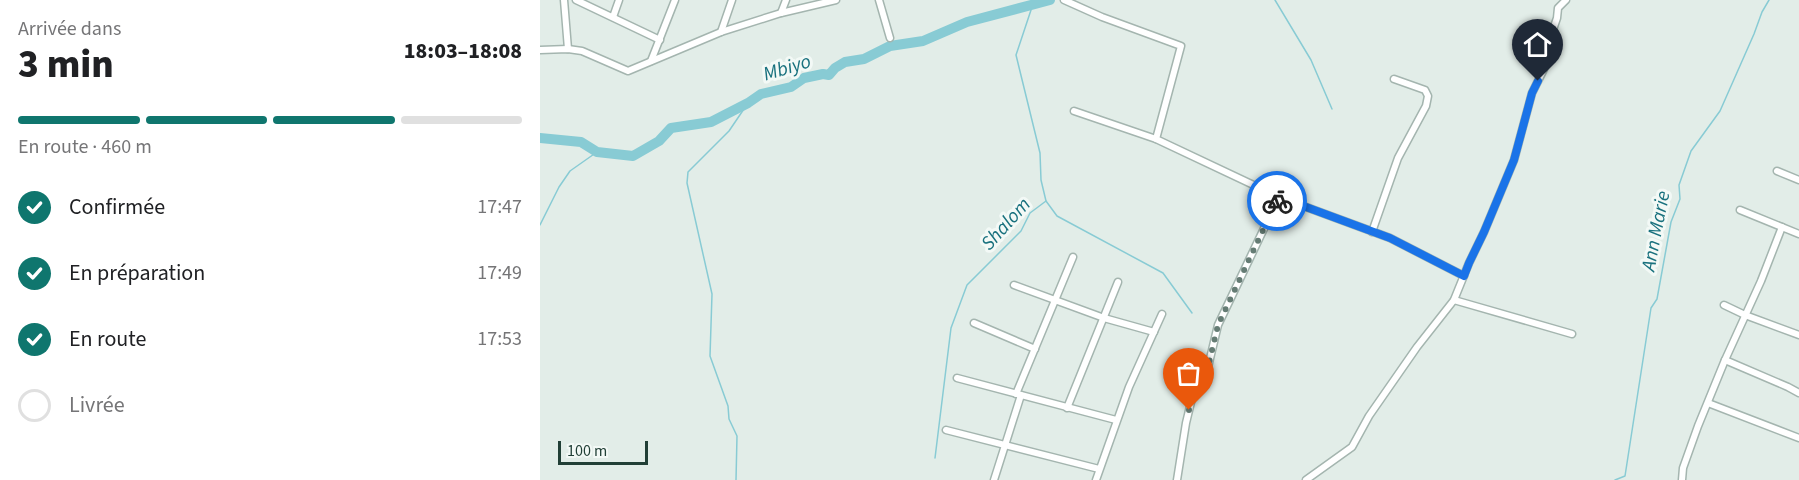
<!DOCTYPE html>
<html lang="fr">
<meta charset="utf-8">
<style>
:root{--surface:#fff;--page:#f2f2f2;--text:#202124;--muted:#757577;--line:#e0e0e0;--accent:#0f766e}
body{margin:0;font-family:"Source Sans 3",sans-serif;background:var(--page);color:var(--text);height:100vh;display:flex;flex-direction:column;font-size:22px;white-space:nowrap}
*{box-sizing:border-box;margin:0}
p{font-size:20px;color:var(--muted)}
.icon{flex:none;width:33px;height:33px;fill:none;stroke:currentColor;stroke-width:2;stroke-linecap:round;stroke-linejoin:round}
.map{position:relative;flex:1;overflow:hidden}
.sheet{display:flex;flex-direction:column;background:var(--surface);width:540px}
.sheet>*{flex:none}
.scale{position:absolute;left:18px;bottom:15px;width:90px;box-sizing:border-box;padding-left:6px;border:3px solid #213f36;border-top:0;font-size:16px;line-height:21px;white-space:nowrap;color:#213f36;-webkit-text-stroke:4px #f3f9f6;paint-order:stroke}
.pin{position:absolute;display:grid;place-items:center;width:51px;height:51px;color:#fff;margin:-62px -26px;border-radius:50% 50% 50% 0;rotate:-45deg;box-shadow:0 0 6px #0007}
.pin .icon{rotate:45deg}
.courier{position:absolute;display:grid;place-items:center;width:60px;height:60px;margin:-30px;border:4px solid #1a73e8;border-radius:50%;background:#fff;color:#222;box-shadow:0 2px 8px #0007}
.overview em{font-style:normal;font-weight:800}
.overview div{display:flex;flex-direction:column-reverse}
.overview{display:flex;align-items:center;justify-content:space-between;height:102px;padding:0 18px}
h1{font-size:39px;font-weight:800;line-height:45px}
.bar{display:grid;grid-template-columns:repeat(4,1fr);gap:9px 6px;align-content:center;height:72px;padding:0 18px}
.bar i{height:8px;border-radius:4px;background:var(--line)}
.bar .selected{background:var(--accent)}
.bar p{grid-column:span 4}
ol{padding:0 18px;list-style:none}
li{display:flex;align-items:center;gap:18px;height:66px}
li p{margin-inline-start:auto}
li .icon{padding:6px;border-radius:50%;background:var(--accent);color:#fff;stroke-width:4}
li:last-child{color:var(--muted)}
li i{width:33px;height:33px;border:3px solid var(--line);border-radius:50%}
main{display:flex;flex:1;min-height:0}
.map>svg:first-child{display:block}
</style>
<main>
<section class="sheet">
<div class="overview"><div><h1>3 min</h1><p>Arrivée dans</p></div><em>18:03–18:08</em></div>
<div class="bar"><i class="selected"></i><i class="selected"></i><i class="selected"></i><i></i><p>En route · 460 m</p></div>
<ol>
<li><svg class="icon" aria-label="check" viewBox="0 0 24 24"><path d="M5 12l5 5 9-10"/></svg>Confirmée<p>17:47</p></li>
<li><svg class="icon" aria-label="check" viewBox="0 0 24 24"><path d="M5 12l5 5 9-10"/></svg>En préparation<p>17:49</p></li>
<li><svg class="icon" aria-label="check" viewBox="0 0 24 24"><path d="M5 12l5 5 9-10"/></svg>En route<p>17:53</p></li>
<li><i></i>Livrée</li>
</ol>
</section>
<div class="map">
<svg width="1259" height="480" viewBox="0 0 1259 480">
<rect width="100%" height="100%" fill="#e2ede8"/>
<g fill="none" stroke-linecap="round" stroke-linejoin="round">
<g stroke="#88cbd4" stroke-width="1.5">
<path d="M735 0 771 60 792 109"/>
<path d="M493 4 476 55 500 153 501 180 506 201 517 216 623 273 652 313"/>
<path d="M0 225 19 187 30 171 57 152"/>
<path d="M395 458 411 328 427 285 481 231 490 213 506 201"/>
<path d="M196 480 197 436 189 419 188 406 170 356 172 294 147 183 148 172 189 131 208 103"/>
<path d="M1075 480 1085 476 1111 308 1117 299 1131 222 1140 199 1139 185 1151 151 1180 111 1214 34 1222 12 1229 0"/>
</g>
<path stroke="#88cbd4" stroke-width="10" d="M0 138 41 142 57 152 93 156 119 141 131 128 171 122 208 103 221 94 251 87 264 78 283 74 289 75 295 68 305 62 324 59 350 46 383 41 427 22 510 0"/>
<g stroke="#a4b5af" stroke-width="9">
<g id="minor">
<path d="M24 0 28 49"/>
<path d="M36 0 120 40"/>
<path d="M339 0 350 38"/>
<path d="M524 0 562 17 641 46 616 139 739 197 850 238 924 276"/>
<path d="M241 13 246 0"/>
<path d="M73 17 79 0"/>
<path d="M181 32 192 0"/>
<path d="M0 50 28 49 42 51 88 71 181 32 241 13 296 0"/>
<path d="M111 61 135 0"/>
<path d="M534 111 616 139"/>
<path d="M1237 171 1259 180"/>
<path d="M1200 210 1259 234"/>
<path d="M832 232 858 158 886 106 888 96 885 90 854 79"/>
<path d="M474 285 564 318 614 332"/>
<path d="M914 300 1032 334"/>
<path d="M1184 305 1205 315 1259 335"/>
<path d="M434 323 495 349"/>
<path d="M1185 360 1248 387 1259 393"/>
<path d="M417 378 576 420"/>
<path d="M476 394 533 257"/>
<path d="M1168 403 1259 438"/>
<path d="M527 408 578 282"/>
<path d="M406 430 559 469"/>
<path d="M454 480 481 395"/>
<path d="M556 480 589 387 622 314"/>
<path d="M637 480 646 423 652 398 668 367 678 325 739 197"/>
<path d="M766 480 812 447 829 416 877 347 914 300 929 263 944 232 974 160 992 93 1004 69 1005 53 1017 18 1018 8 1026 0"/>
<path d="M1142 480 1143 468 1158 426 1185 360 1221 281 1242 227"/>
</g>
</g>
<use href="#minor" stroke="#fff" stroke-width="6"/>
</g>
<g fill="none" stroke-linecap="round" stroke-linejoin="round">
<path stroke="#657c74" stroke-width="6" stroke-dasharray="0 10.8" d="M649 410 652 398 668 367 678 325 737 201"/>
<path stroke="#1a73e8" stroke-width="8" d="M737 201 739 197 850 238 924 276 929 263 944 232 974 160 992 93 998 81"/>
</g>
<g text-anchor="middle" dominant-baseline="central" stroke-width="6" stroke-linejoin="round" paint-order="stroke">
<g font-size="20" font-style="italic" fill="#19717e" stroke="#f3f9f6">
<text transform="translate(247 68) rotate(-17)">Mbiyo</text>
<text transform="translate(466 224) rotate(-48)">Shalom</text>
<text transform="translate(1116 231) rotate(-79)">Ann Marie</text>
</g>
</g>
</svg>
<div class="scale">100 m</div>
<div class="pin" style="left:649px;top:410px;background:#ea580c"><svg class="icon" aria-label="bag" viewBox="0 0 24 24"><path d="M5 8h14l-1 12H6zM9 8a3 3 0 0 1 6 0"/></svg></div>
<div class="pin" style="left:998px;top:81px;background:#1f2937"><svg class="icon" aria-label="home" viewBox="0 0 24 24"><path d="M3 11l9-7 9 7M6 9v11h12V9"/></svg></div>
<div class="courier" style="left:737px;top:201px"><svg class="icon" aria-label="bike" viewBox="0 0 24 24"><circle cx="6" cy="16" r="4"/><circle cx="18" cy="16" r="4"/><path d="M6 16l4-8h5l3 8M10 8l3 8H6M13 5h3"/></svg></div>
</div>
</main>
